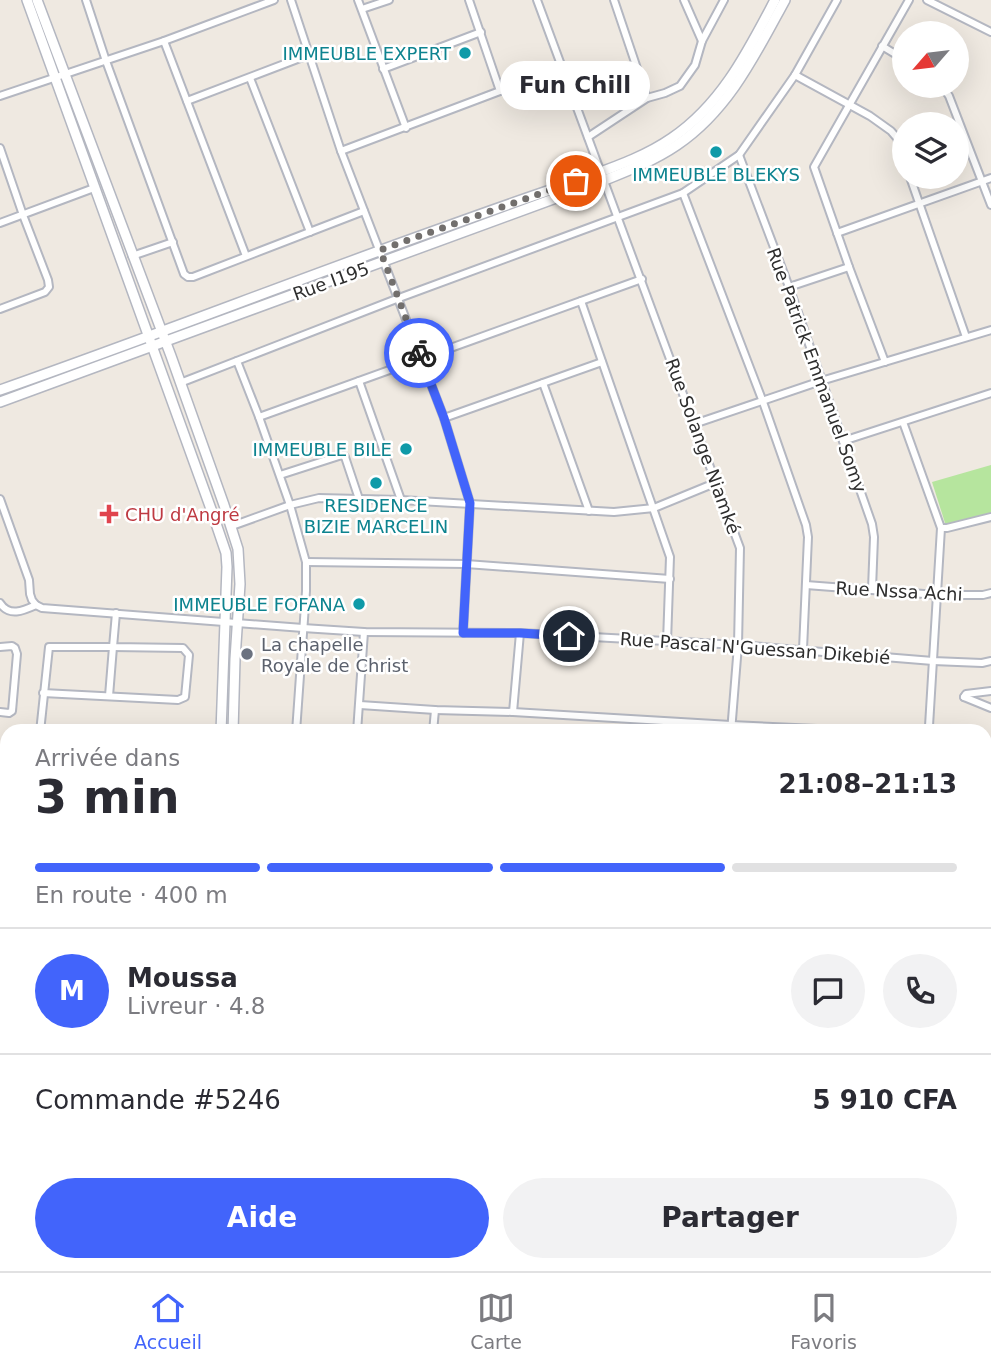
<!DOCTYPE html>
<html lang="fr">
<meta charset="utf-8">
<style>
:root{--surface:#fff;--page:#f2f2f3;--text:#2b2b33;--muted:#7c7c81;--line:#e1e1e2;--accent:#4264fb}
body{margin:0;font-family:"DejaVu Sans",sans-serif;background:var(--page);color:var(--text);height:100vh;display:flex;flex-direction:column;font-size:26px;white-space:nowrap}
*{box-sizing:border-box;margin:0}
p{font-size:23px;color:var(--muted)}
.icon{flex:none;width:38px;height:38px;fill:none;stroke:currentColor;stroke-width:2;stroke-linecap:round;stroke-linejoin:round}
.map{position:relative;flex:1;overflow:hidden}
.sheet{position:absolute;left:0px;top:724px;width:992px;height:548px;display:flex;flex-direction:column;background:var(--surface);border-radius:21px 21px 0 0;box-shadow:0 7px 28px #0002}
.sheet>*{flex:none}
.needle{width:46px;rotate:242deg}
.tools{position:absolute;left:892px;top:21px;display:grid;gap:14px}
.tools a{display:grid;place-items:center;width:77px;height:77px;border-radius:50%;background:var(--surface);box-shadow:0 7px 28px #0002;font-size:35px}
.pin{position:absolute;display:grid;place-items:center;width:60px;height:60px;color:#fff;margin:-30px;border:4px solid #fff;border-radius:50%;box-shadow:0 2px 7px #0007}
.courier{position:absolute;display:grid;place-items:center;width:70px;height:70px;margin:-35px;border:5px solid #4264fb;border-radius:50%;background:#fff;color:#222;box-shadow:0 2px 9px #0007}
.bubble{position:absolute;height:49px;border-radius:24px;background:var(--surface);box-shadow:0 7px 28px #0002;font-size:23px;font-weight:700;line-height:49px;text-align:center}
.headline em{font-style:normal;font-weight:700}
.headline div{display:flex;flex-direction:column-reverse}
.headline{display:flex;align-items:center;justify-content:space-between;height:119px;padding:0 35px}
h1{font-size:46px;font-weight:700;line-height:52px}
.bar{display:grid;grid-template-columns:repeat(4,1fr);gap:10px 7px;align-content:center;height:84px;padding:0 35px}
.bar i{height:9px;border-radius:5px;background:var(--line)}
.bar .current{background:var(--accent)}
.bar p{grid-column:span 4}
.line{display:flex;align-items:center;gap:18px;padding:0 35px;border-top:2px solid var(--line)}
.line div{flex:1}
.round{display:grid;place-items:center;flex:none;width:74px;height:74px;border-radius:37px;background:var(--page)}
.button{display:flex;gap:14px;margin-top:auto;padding:14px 35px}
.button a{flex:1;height:80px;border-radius:42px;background:var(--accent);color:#fff;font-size:28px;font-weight:700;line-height:80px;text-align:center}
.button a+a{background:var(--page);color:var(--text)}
.menu{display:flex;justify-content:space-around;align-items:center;height:98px;border-top:2px solid var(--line);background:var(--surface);font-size:19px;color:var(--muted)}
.menu a{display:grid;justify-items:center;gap:4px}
.menu .current{color:var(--accent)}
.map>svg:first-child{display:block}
</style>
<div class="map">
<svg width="991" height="1271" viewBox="0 0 991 1271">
<defs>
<pattern id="grass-tufts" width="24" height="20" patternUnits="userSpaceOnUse" patternTransform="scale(1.75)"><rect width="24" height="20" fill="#b6e59e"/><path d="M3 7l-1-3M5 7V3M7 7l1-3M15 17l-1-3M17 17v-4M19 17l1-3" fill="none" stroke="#9dc588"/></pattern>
</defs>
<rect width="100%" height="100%" fill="#efe9e1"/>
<path fill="url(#grass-tufts)" d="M991 1168V1271H940L943 1265H985V1177Z"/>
<path fill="#b6e59e" d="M991 465V517L946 526 932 482Z"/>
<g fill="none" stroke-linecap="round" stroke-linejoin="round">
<path stroke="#75cff0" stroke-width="2" d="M990 1271 991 1269"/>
<g stroke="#b4b7c1" stroke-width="10">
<g id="minor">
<path d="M86 0 106 61 184 274 188 277H193L364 211"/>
<path d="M291 0 341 151 444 418 470 503 463 633"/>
<path d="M358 0 406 128"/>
<path d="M537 0 740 548 738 645 731 732"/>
<path d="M614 0 647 98"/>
<path d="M684 0 702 41"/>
<path d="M927 0 991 32"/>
<path d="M362 9 389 0"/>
<path d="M164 41 246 256"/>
<path d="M882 46 905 60"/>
<path d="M383 69 481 32"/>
<path d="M795 75 870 116 891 131 897 138 905 160"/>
<path d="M250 78 310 232"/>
<path d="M942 86 949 96 991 205"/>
<path d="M500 91 563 73"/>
<path d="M0 96 164 41 274 0"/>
<path d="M187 101 308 55"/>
<path d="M588 137 647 98 665 93 680 86 695 65 702 41 724 0"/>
<path d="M0 148 23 215 48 280 49 287 45 292 0 309"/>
<path d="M341 151 500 91 469 0"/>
<path d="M739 155 789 287 872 524 874 537 872 589"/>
<path d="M910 177 966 337"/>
<path d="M683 193 763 402 806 525 808 537 803 649"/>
<path d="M0 223 94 188"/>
<path d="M837 233 991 178"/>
<path d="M132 256 173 242"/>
<path d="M789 287 849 267"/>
<path d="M581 301 670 557 667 642"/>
<path d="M237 361 259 417"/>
<path d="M885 362 849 267 814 167 909 0"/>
<path d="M359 381 401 500"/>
<path d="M180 383 399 298 683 193 739 155 795 75 837 0"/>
<path d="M543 383 589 511"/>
<path d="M444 418 602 362"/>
<path d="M903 422 941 528 929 726 930 732"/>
<path d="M694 424 821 381 991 330"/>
<path d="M843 441 991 393"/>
<path d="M280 475 342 455 345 457 359 499"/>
<path d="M0 499 29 580 30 594 32 600 36 605 42 608 303 628 364 632 520 633 738 645 933 661 982 663 991 661"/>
<path d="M232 526 290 505 319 498 401 500 614 512 654 508 715 483"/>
<path d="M941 528H947L991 517"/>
<path d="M306 562 466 564 670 579"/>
<path d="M806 585 937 595H983L991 593"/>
<path d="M0 603C9 617 23 611 36 605"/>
<path d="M0 647 12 646 15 648 17 654 12 711 9 713 0 712"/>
<path d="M43 693 178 700 185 697 189 655 183 648 113 647 116 613"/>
<path d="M964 697 966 694 991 691"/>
<path d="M964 697 991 708"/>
<path d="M360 705 435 710 513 712 731 725 883 732"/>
<path d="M513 712 520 633"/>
<path d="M40 732 49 647H113L109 696"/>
<path d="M296 732 306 591V562L290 505 259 417 642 279"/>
<path d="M357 732 364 632"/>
<path d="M433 732 435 710"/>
<path d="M985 755 991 757"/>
<path d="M0 774H7"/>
<path d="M985 814 991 816"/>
<path d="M0 817 7 802"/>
<path d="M0 894 7 896"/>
<path d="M985 906 991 913"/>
<path d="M985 981 991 973"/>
<path d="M0 1000 7 1003"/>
<path d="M985 1038 991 1036"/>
<path d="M0 1050 7 1054"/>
<path d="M985 1105 991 1099"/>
<path d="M0 1152 7 1156"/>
<path d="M0 1202 7 1205"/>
<path d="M0 1235 7 1238"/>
<path d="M103 1265 117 1271"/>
<path d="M241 1265 255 1271"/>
<path d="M530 1265 545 1271"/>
<path d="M759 1265 773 1271"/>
<path d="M850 1265 866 1271"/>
<path d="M195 1271 198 1265"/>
<path d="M323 1271 326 1265"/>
<path d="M353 1271 355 1265"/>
<path d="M412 1271 414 1265"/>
<path d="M467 1271 469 1265"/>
<path d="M569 1271 574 1265"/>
<path d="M747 1271 753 1265"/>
<path d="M870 1271 891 1265"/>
</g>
</g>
<g stroke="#b4b7c1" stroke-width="11">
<g id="tertiary">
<path d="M30 1271 33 1265"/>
<path d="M39 1271 41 1265"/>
</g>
</g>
<g stroke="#b4b7c1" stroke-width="12">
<g id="secondary">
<path d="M27 0 211 509 226 553 227 567 221 732"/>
<path d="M37 0 171 356 224 505 238 549 240 584 235 659 233 732"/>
<path d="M0 390C146 339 291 282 437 230 481 214 526 198 571 183 605 170 642 159 672 138 722 104 748 51 775 0"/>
<path d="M0 402 605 180C630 170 655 160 677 145 729 110 756 53 785 0"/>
<path d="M0 944 7 947"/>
<path d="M0 956 7 959"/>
<path d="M771 1265 785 1271"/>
<path d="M807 1265 821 1271"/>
</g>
</g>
<g stroke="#c9c9c9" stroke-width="14">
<g id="trunk">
<path d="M985 1172 991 1162"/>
<path d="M985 1218 991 1207"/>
<path d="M938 1271 940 1265"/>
<path d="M961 1271 963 1265"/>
</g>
</g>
<use href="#minor" stroke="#fff" stroke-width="6"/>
<use href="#tertiary" stroke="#fff" stroke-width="8"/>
<use href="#secondary" stroke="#fff" stroke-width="9"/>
<use href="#trunk" stroke="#f8ba60" stroke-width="10"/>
</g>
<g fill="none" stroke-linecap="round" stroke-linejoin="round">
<path stroke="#726f6d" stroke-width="7" stroke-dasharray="0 12.6" d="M419 353 380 250 576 181"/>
<path stroke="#4264fb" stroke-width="9" d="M419 353 444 418 470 503 463 633H520L569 636"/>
</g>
<g fill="#0f9aa8" stroke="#fff" stroke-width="2.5">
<circle cx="465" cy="53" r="7"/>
<circle cx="716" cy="152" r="7"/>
<circle cx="406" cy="449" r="7"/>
<circle cx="376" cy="483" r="7"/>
<circle cx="359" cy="604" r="7"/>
</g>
<path fill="#e0444e" stroke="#fff" stroke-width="2.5" d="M105.5 503.5h7v7h7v7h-7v7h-7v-7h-7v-7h7z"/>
<circle fill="#6b7280" stroke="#fff" stroke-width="2.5" cx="247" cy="654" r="7"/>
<g text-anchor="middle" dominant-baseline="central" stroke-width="5" stroke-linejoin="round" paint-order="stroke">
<g font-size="18" fill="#0d838f" stroke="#fff" text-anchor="end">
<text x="451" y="53">IMMEUBLE EXPERT</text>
<text x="716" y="174" text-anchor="middle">IMMEUBLE BLEKYS</text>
<text x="392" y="449">IMMEUBLE BILE</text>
<text x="376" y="505" text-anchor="middle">RESIDENCE<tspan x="376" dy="21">BIZIE MARCELIN</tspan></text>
<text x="345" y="604">IMMEUBLE FOFANA</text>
</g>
<g font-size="18" fill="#2e2e2e" stroke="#fff">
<text transform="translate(331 281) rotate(-20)">Rue I195</text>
<text transform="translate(817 370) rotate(70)">Rue Patrick Emmanuel Somy</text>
<text transform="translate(703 446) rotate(70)">Rue Solange Niamké</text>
<text transform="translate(899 591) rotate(3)">Rue Nssa Achi</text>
<text transform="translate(755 648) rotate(4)">Rue Pascal N'Guessan Dikebié</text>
</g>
<g font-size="18" fill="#be3a42" stroke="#fff" text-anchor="start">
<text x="125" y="514">CHU d'Angré</text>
</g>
<g font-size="18" fill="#5b616d" stroke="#fff" text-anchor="start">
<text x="261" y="644">La chapelle<tspan x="261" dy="21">Royale de Christ</tspan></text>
</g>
</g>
</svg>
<div class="tools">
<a><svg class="needle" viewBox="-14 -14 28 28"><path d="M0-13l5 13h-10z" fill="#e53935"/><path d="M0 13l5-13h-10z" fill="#7c7c81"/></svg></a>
<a><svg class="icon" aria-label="layers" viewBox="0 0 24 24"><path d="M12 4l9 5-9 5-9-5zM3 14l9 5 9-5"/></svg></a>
</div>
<div class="pin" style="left:576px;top:181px;background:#ea580c"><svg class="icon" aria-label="bag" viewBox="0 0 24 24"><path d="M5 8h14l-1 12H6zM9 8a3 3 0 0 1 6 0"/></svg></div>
<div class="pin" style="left:569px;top:636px;background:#1f2937"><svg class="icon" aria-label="home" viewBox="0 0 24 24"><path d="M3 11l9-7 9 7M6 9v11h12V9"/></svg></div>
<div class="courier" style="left:419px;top:353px"><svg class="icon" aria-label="bike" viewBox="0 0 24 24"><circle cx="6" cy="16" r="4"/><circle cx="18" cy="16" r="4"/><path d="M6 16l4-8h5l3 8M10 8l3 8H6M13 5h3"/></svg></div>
<div class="bubble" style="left:500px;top:61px;width:150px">Fun Chill</div>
<section class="sheet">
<div class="headline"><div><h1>3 min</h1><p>Arrivée dans</p></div><em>21:08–21:13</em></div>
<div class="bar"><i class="current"></i><i class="current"></i><i class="current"></i><i></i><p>En route · 400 m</p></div>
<div class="line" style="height:126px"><b class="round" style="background:var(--accent);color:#fff">M</b><div><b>Moussa</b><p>Livreur · 4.8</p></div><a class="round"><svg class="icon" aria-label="chat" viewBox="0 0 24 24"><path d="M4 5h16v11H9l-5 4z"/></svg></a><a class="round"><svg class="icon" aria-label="phone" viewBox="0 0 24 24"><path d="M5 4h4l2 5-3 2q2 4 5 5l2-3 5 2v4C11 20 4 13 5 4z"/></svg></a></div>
<div class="line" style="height:91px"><div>Commande #5246</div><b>5 910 CFA</b></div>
<div class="button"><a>Aide</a><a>Partager</a></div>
</section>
</div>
<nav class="menu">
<a class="current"><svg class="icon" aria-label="home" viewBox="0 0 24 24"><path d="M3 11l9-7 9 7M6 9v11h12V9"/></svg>Accueil</a>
<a><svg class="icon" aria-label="map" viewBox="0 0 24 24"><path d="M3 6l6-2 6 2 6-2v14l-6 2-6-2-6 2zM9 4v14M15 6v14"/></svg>Carte</a>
<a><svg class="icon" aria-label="saved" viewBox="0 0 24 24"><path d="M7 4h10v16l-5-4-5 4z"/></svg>Favoris</a>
</nav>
